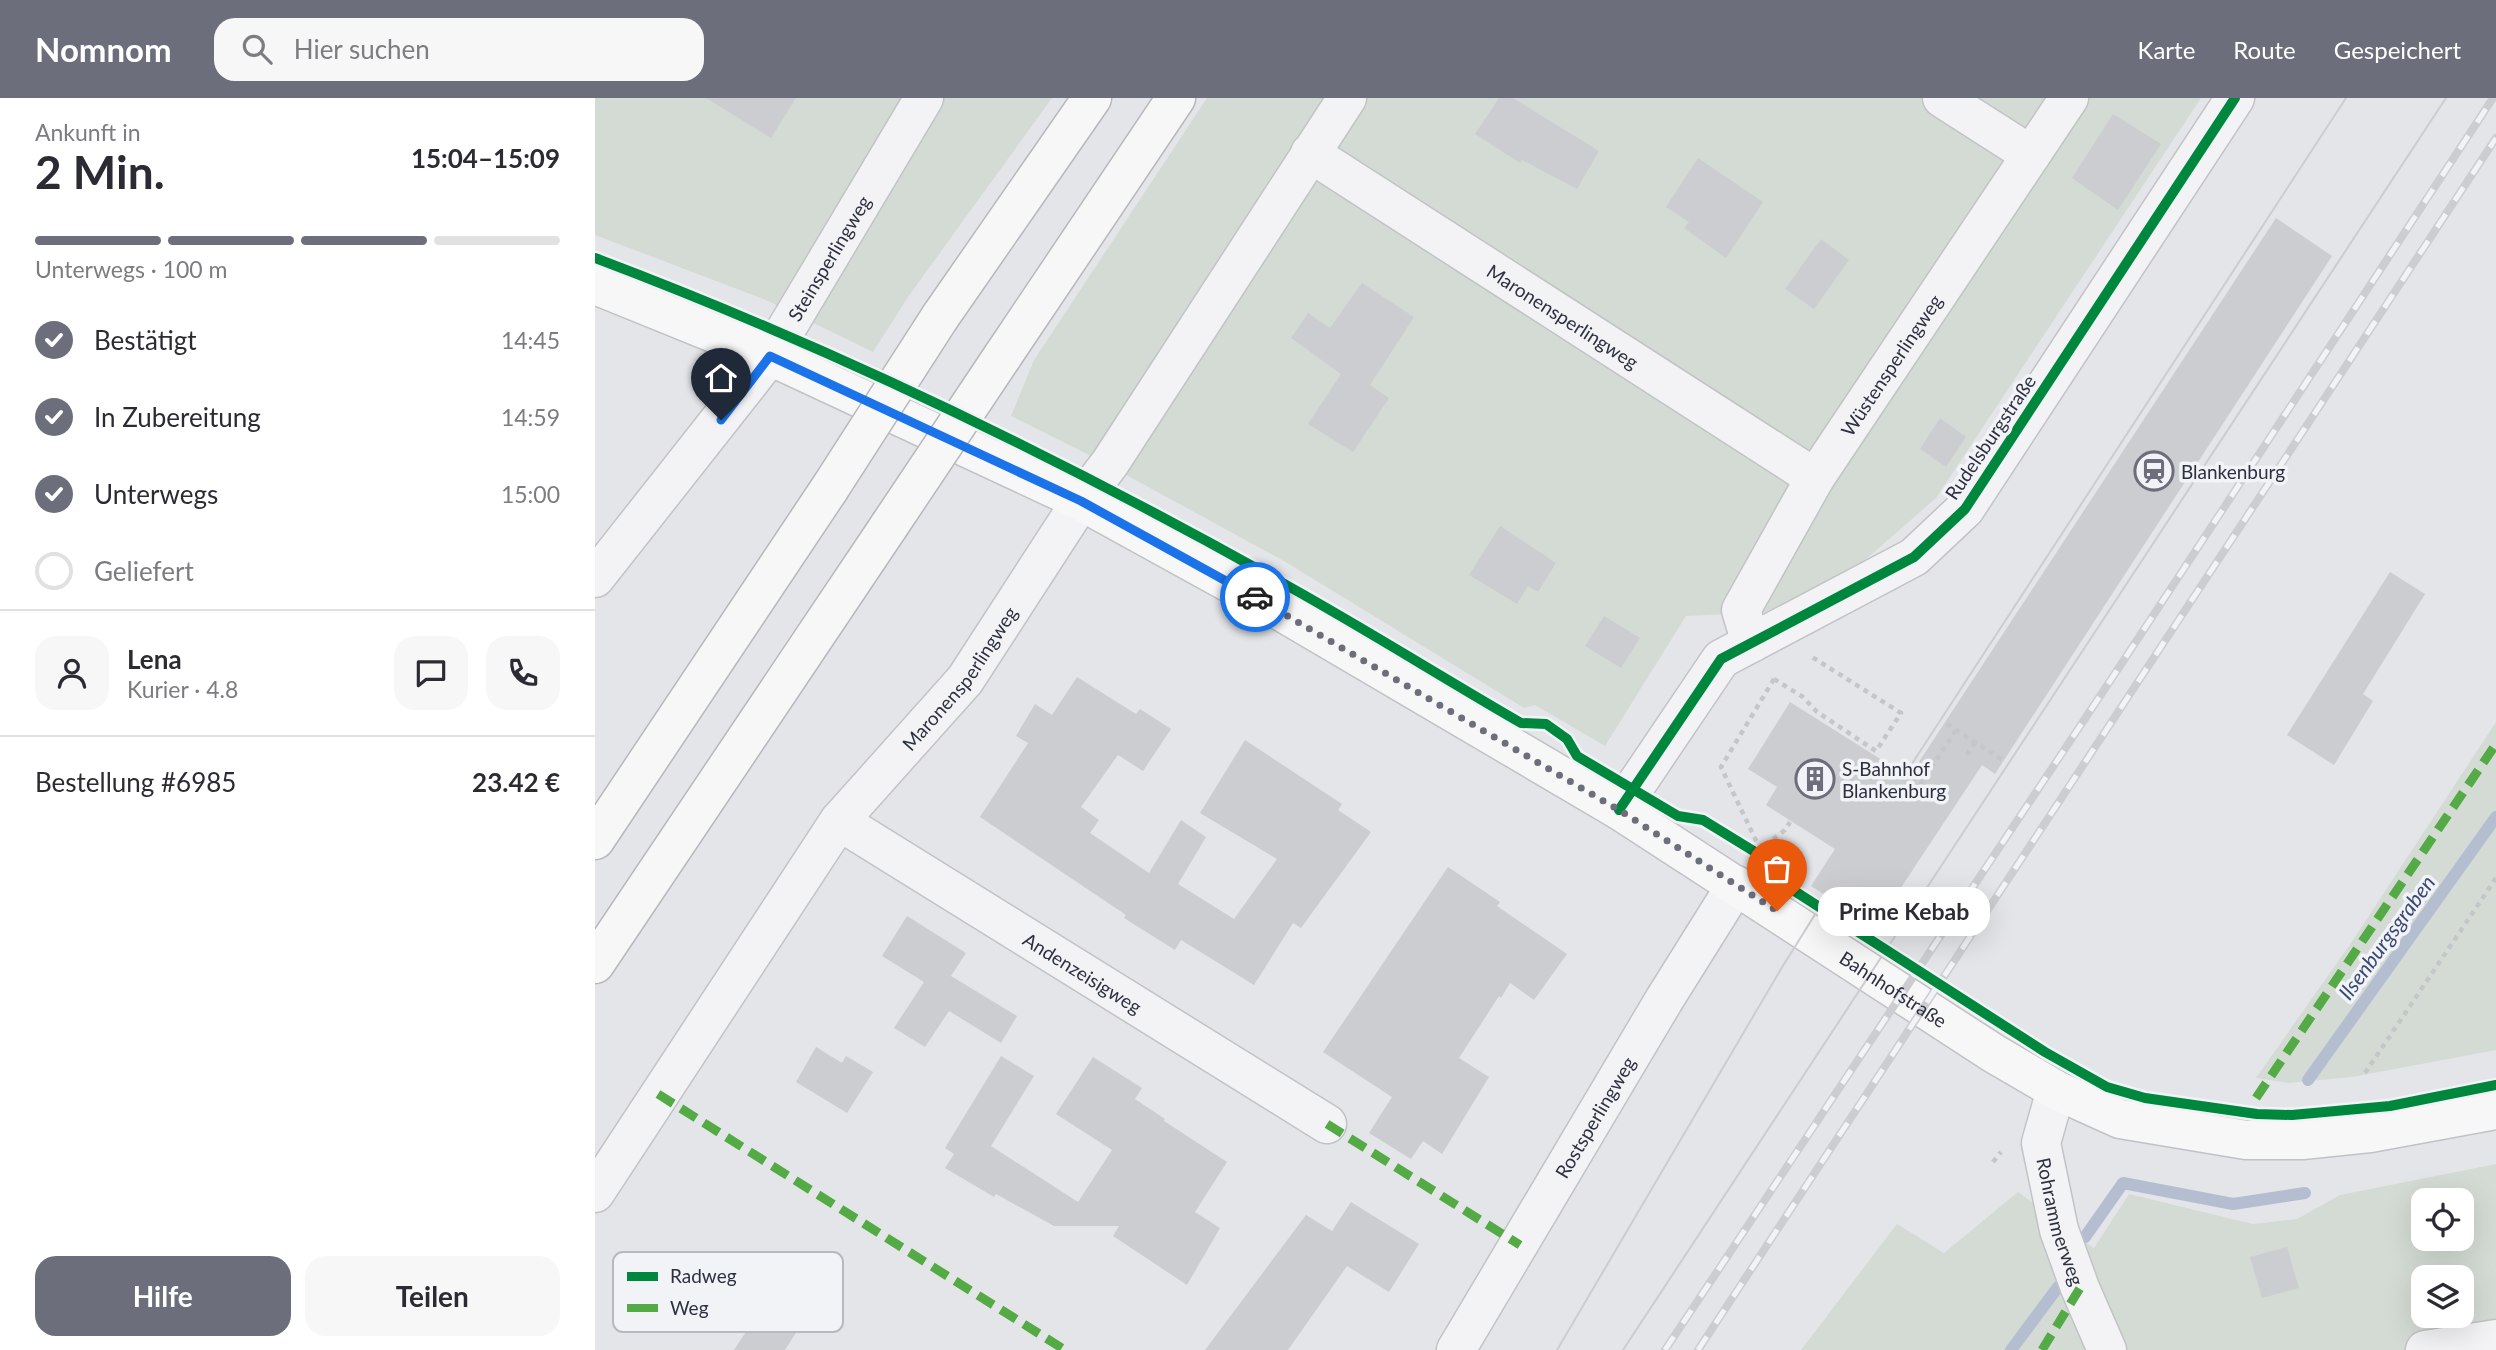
<!DOCTYPE html>
<html lang="de">
<meta charset="utf-8">
<style>
:root{--surface:#fff;--page:#f7f7f7;--text:#2b2b33;--muted:#7c7c81;--line:#e1e1e2;--accent:#6c6f7b}
body{margin:0;font-family:Lato,sans-serif;background:var(--page);color:var(--text);height:100vh;display:flex;flex-direction:column;font-size:26px;white-space:nowrap}
*{box-sizing:border-box;margin:0}
p{font-size:23px;color:var(--muted)}
.icon{flex:none;width:38px;height:38px;fill:none;stroke:currentColor;stroke-width:2;stroke-linecap:round;stroke-linejoin:round}
.map{position:relative;flex:1;overflow:hidden}
.sheet{display:flex;flex-direction:column;background:var(--surface);width:595px}
.sheet>*{flex:none}
.tools{position:absolute;left:1816px;top:1090px;display:grid;gap:14px}
.tools a{display:grid;place-items:center;width:63px;height:63px;border-radius:14px;background:var(--surface);box-shadow:0 7px 28px #0002;font-size:35px}
.pin{position:absolute;display:grid;place-items:center;width:60px;height:60px;color:#fff;margin:-72px -30px;border-radius:50% 50% 50% 0;rotate:-45deg;box-shadow:0 0 7px #0007}
.pin .icon{rotate:45deg}
.courier{position:absolute;display:grid;place-items:center;width:70px;height:70px;margin:-35px;border:5px solid #1a73e8;border-radius:50%;background:#fff;color:#222;box-shadow:0 2px 9px #0007}
.bubble{position:absolute;height:49px;border-radius:21px;background:var(--surface);box-shadow:0 7px 28px #0002;font-size:23px;font-weight:700;line-height:49px;text-align:center}
.head em{font-style:normal;font-weight:700}
.head div{display:flex;flex-direction:column-reverse}
.head{display:flex;align-items:center;justify-content:space-between;height:119px;padding:0 35px}
h1{font-size:46px;font-weight:700;line-height:52px}
.bar{display:grid;grid-template-columns:repeat(4,1fr);gap:10px 7px;align-content:center;height:84px;padding:0 35px}
.bar i{height:9px;border-radius:5px;background:var(--line)}
.bar .on{background:var(--accent)}
.bar p{grid-column:span 4}
.line{display:flex;align-items:center;gap:18px;padding:0 35px;border-top:2px solid var(--line)}
.line div{flex:1}
.round{display:grid;place-items:center;flex:none;width:74px;height:74px;border-radius:21px;background:var(--page)}
ol{padding:0 35px;list-style:none}
li{display:flex;align-items:center;gap:21px;height:77px}
li p{margin-inline-start:auto}
li .icon{padding:7px;border-radius:50%;background:var(--accent);color:#fff;stroke-width:4}
li:last-child{color:var(--muted)}
li i{width:38px;height:38px;border:4px solid var(--line);border-radius:50%}
.cta{display:flex;gap:14px;margin-top:auto;padding:14px 35px}
.cta a{flex:1;height:80px;border-radius:21px;background:var(--accent);color:#fff;font-size:28px;font-weight:700;line-height:80px;text-align:center}
.cta a+a{background:var(--page);color:var(--text)}
header{display:flex;align-items:center;gap:42px;box-sizing:border-box;height:98px;padding:0 35px;background:var(--accent);color:#fff}
header strong{font-size:33px}
nav{display:flex;gap:38px;margin-inline-start:auto;font-size:24px}
.search{width:490px;height:63px;background:var(--page);display:flex;align-items:center;gap:18px;box-sizing:border-box;padding:0 24px;border-radius:21px;color:var(--muted);font-size:26px}
main{display:flex;flex:1;min-height:0}
.map>svg:first-child{display:block}
</style>
<header>
<strong>Nomnom</strong>
<div class="search"><svg class="icon" aria-label="search" viewBox="0 0 24 24"><circle cx="10" cy="10" r="6"/><path d="M15 15l6 6"/></svg>Hier suchen</div>
<nav><a>Karte</a><a>Route</a><a>Gespeichert</a></nav>
</header>
<main>
<section class="sheet">
<div class="head"><div><h1>2 Min.</h1><p>Ankunft in</p></div><em>15:04–15:09</em></div>
<div class="bar"><i class="on"></i><i class="on"></i><i class="on"></i><i></i><p>Unterwegs · 100 m</p></div>
<ol>
<li><svg class="icon" aria-label="check" viewBox="0 0 24 24"><path d="M5 12l5 5 9-10"/></svg>Bestätigt<p>14:45</p></li>
<li><svg class="icon" aria-label="check" viewBox="0 0 24 24"><path d="M5 12l5 5 9-10"/></svg>In Zubereitung<p>14:59</p></li>
<li><svg class="icon" aria-label="check" viewBox="0 0 24 24"><path d="M5 12l5 5 9-10"/></svg>Unterwegs<p>15:00</p></li>
<li><i></i>Geliefert</li>
</ol>
<div class="line" style="height:126px"><a class="round"><svg class="icon" aria-label="person" viewBox="0 0 24 24"><circle cx="12" cy="8" r="4"/><path d="M4 21q1-7 8-7t8 7"/></svg></a><div><b>Lena</b><p>Kurier · 4.8</p></div><a class="round"><svg class="icon" aria-label="chat" viewBox="0 0 24 24"><path d="M4 5h16v11H9l-5 4z"/></svg></a><a class="round"><svg class="icon" aria-label="phone" viewBox="0 0 24 24"><path d="M5 4h4l2 5-3 2q2 4 5 5l2-3 5 2v4C11 20 4 13 5 4z"/></svg></a></div>
<div class="line" style="height:91px"><div>Bestellung #6985</div><b>23.42 €</b></div>
<div class="cta"><a>Hilfe</a><a>Teilen</a></div>
</section>
<div class="map">
<svg width="1901" height="1252" viewBox="0 0 1901 1252">
<rect width="100%" height="100%" fill="#e4e5e8"/>
<g fill="#d4dbd4" fill-rule="evenodd">
<path d="M0 0H457L313 199 278 254 171 202 0 137Z"/>
<path d="M612 0H1606L1341 400 1269 463 1177 514 1091 518 1010 648 940 607 929 610 689 463 502 361 416 318 439 262Z"/>
<path d="M1901 624V952L1757 979 1694 985 1661 980 1758 842Z"/>
<path d="M1901 1066V1252H1206L1302 1126 1349 1155 1423 1094 1499 1150 1534 1096 1658 1126 1702 1121 1745 1097ZM1829 1102H1867V1141H1829ZM1829 1180H1867V1218H1829Z"/>
</g>
<g fill="none" stroke-linecap="round" stroke-linejoin="round">
<g stroke="#b5bed0" stroke-width="12">
<path d="M1713 982 1901 719"/>
<path d="M1490 1139 1528 1085 1638 1106 1710 1095"/>
<path d="M1416 1252 1463 1189"/>
</g>
</g>
<g fill="#cccdd0">
<path d="M111 0H201L176 40Z"/>
<path d="M904 0H918L1004 53 982 91 927 62 925 65 880 36Z"/>
<path d="M1518 16 1566 46 1523 112 1477 80Z"/>
<path d="M1103 60 1168 104 1131 160 1089 130 1094 124 1071 109Z"/>
<path d="M1681 120 1737 158 1400 676 1387 667 1280 829 1216 788 1240 751 1171 707 1182 689 1153 671 1195 604 1314 679Z"/>
<path d="M1226 141 1254 162 1219 211 1190 191Z"/>
<path d="M767 185 819 219 775 287 794 300 758 354 713 326 746 276 696 240 713 215 735 230Z"/>
<path d="M1345 320 1371 339 1351 369 1325 351Z"/>
<path d="M905 428 961 465 943 494 933 488 922 506 874 477Z"/>
<path d="M1795 474 1830 496 1768 596 1778 603 1739 667 1692 637Z"/>
<path d="M1009 518 1045 540 1026 570 990 548Z"/>
<path d="M482 579 541 616 545 611 576 631 548 673 523 657 486 709 504 722 495 735 554 775 586 722 611 739 583 786 639 821 682 761 605 715 650 642 747 706 743 712 776 734 706 830 698 825 659 887 586 842 580 852 529 820 531 817 385 719 433 645 421 638 440 606 457 617Z"/>
<path d="M853 769 905 804 902 808 972 856 939 902 915 885 906 900 904 898 864 960 894 979 847 1056 828 1043 816 1061 774 1035 797 999 728 954Z"/>
<path d="M312 818 371 855 356 878 422 918 406 945 354 913 330 949 299 930 329 884 287 858Z"/>
<path d="M221 949 247 965 251 958 278 974 252 1015 201 984Z"/>
<path d="M406 958 439 978 396 1048 483 1104 517 1052 461 1016 498 959 547 990 540 1001 570 1021 569 1023 632 1064 600 1114 625 1130 592 1187 518 1138 524 1128H459L401 1096 399 1099 350 1070 359 1056 350 1050Z"/>
<path d="M756 1104 824 1146 794 1194 752 1168 693 1252H610L711 1117 737 1133Z"/>
<path d="M1692 1149 1704 1190 1667 1200 1655 1159Z"/>
<path d="M178 1193 213 1216 190 1252H139Z"/>
</g>
<g fill="none" stroke-linecap="round" stroke-linejoin="round">
<g stroke="#c2c3c6" stroke-width="41">
<g id="minor">
<path d="M1347 0 1436 57"/>
<path id="s1" d="M715 55 1220 380"/>
<path id="s2" d="M0 480 175 258 329 0"/>
<path id="s3" d="M1156 545 1146 512 1220 380 1474 0"/>
<path d="M1024 712 1126 561 1319 459 1370 411 1640 0"/>
<path id="s4" d="M244 723 732 1026"/>
<path id="s5" d="M1461 992 1446 1045 1464 1132 1485 1190 1512 1252"/>
<path id="s6" d="M0 1095 244 723 370 582 486 403 515 365 752 0"/>
<path id="s7" d="M861 1252 1069 902 1141 787"/>
<path d="M1830 1252 1901 1241"/>
</g>
</g>
<g stroke="#c1c2c5" stroke-width="41">
<g id="major">
<path id="s8" d="M0 187 175 258 486 403 689 515 1024 712 1398 955 1461 992 1525 1021 1651 1042H1707L1775 1035 1901 1012"/>
</g>
</g>
<g stroke="#b6b8bc" stroke-width="41">
<g id="highway">
<path d="M345 219 497 0"/>
<path d="M407 259 581 0"/>
<path d="M0 742 235 390"/>
<path d="M0 866 294 428"/>
</g>
</g>
<g stroke="#c5c6ca" stroke-width="4.5" stroke-dasharray="5 5" stroke-linecap="butt">
<path d="M1179 581 1208 599 1222 614 1281 653 1306 615 1217 559"/>
<path d="M1179 581 1126 669 1165 751 1190 732 1195 724"/>
<path d="M1352 626 1409 663"/>
<path d="M1372 657 1380 644"/>
<path d="M1314 703 1361 632"/>
<path d="M1770 975 1901 780"/>
<path d="M1398 1064 1406 1054"/>
</g>
<use href="#minor" stroke="#f3f3f5" stroke-width="38"/>
<use href="#major" stroke="#f7f7f7" stroke-width="38"/>
<use href="#highway" stroke="#f7f7f7" stroke-width="38"/>
<g stroke="#cccdd0" stroke-width="2">
<path d="M962 1252 1186 871 1249 770 1751 0"/>
<path d="M1028 1252 1851 0"/>
</g>
<g stroke="#cccdd0" stroke-width="8">
<g id="rail">
<path d="M1070 1252 1521 574 1898 0"/>
<path d="M1103 1252 1901 40"/>
</g>
</g>
<use href="#rail" stroke="#f2f3f7" stroke-width="5" stroke-dasharray="16" stroke-linecap="butt"/>
<g stroke="#b6b8bc" stroke-width="41" stroke-linecap="butt">
<g id="highway-bridge">
<path d="M235 390 345 219"/>
<path d="M294 428 407 259"/>
</g>
</g>
<use href="#highway-bridge" stroke="#f7f7f7" stroke-width="38"/>
<g stroke="#54ab46" stroke-width="9" stroke-dasharray="18 9" stroke-linecap="butt">
<path d="M63 996 470 1252"/>
<path d="M1661 1000 1901 646"/>
<path d="M732 1026 925 1147"/>
<path d="M1447 1252 1485 1190"/>
</g>
<g stroke="#f2f3f7" stroke-width="15">
<g id="cycleway">
<path d="M0 160C239 250 471 363 693 488 772 532 848 580 926 625L951 626 972 641 982 658 1083 718 1108 722 1165 757 1201 794 1450 954 1512 989 1550 1000 1662 1016 1697 1017 1795 1008 1901 987"/>
<path d="M1024 712 1126 561 1319 459 1370 411 1640 0"/>
</g>
</g>
<use href="#cycleway" stroke="#00873e" stroke-width="10"/>
</g>
<g fill="none" stroke-linecap="round" stroke-linejoin="round">
<path stroke="#6c6f7b" stroke-width="7" stroke-dasharray="0 12.6" d="M660 499 1024 712 1182 813"/>
<path stroke="#1a73e8" stroke-width="9" d="M126 322 175 258 486 403 660 499"/>
</g>
<defs>
<g id="station-ring" transform="scale(2.0125)"><circle r="9.5" fill="#f2f3f7" stroke="#6c6f7b" stroke-width="1.5"/><path d="M-3-6H3Q5-6 5-4V2Q5 4 3 4L4.5 6H3L1.5 4h-3L-3 6H-4.5L-3 4Q-5 4-5 2V-4Q-5-6-3-6ZM-3.5-4v3h7v-3ZM-3.5 1v1.5H-2V1ZM2 1v1.5H3.5V1Z" fill="#6c6f7b"/></g>
<g id="building-ring" transform="scale(2.0125)"><circle r="9.5" fill="#f2f3f7" stroke="#6c6f7b" stroke-width="1.5"/><path d="M-4-6H4V6H1V3H-1V6H-4ZM-2.5-4.3h1.7v1.8h-1.7ZM.8-4.3h1.7v1.8H.8ZM-2.5-1h1.7V.8h-1.7ZM.8-1h1.7V.8H.8Z" fill="#6c6f7b"/></g>
</defs>
<g fill-rule="evenodd">
<use href="#station-ring" x="1559" y="373"/>
<use href="#building-ring" x="1220" y="681"/>
</g>
<g text-anchor="middle" dominant-baseline="central" stroke-width="7" stroke-linejoin="round" paint-order="stroke">
<g font-size="19" fill="#2c3040" stroke="#f2f3f7">
<text stroke="none"><textPath href="#s2" startOffset="397">Steinsperlingweg</textPath></text>
<text stroke="none"><textPath href="#s1" startOffset="301">Maronensperlingweg</textPath></text>
<text stroke="none"><textPath href="#s3" startOffset="322">Wüstensperlingweg</textPath></text>
<text transform="translate(1395 339) rotate(-56)">Rudelsburgstraße</text>
<text stroke="none"><textPath href="#s6" startOffset="632">Maronensperlingweg</textPath></text>
<text stroke="none"><textPath href="#s4" startOffset="287">Andenzeisigweg</textPath></text>
<text stroke="none"><textPath href="#s8" startOffset="1480">Bahnhofstraße</textPath></text>
<text stroke="none"><textPath href="#s7" startOffset="271">Rostsperlingweg</textPath></text>
<text stroke="none"><textPath href="#s5" startOffset="136">Rohrammerweg</textPath></text>
</g>
<g font-size="19" fill="#2c3040" stroke="#f2f3f7" text-anchor="start">
<text x="1586" y="373">Blankenburg</text>
<text x="1247" y="670">S-Bahnhof<tspan x="1247" dy="22">Blankenburg</tspan></text>
</g>
<g font-size="21" font-style="italic" fill="#394971" stroke="#f2f3f7">
<text transform="translate(1791 839) rotate(-54)">Ilsenburgsgraben</text>
</g>
</g>
<rect x="18" y="1154" width="230" height="80" rx="10" fill="#f2f3f7" stroke="#b7b8c0" stroke-width="2"/>
<rect x="32" y="1174" width="31" height="9" fill="#00873e"/>
<rect x="32" y="1206" width="31" height="8" fill="#54ab46"/>
<g font-size="19" fill="#2c3040">
<text x="75" y="1185">Radweg</text>
<text x="75" y="1217">Weg</text>
</g>
</svg>
<div class="tools">
<a><svg class="icon" aria-label="locate" viewBox="0 0 24 24"><circle cx="12" cy="12" r="6"/><path d="M12 2v4M12 18v4M2 12h4M18 12h4"/></svg></a>
<a><svg class="icon" aria-label="layers" viewBox="0 0 24 24"><path d="M12 4l9 5-9 5-9-5zM3 14l9 5 9-5"/></svg></a>
</div>
<div class="pin" style="left:1182px;top:813px;background:#ea580c"><svg class="icon" aria-label="bag" viewBox="0 0 24 24"><path d="M5 8h14l-1 12H6zM9 8a3 3 0 0 1 6 0"/></svg></div>
<div class="pin" style="left:126px;top:322px;background:#1f2937"><svg class="icon" aria-label="home" viewBox="0 0 24 24"><path d="M3 11l9-7 9 7M6 9v11h12V9"/></svg></div>
<div class="courier" style="left:660px;top:499px"><svg class="icon" aria-label="car" viewBox="0 0 24 24"><path d="M5 17H2v-5l4-1 3-4h7l3 4 3 1v5h-3M9 17h6M6 11h13"/><circle cx="7" cy="17" r="2"/><circle cx="17" cy="17" r="2"/></svg></div>
<div class="bubble" style="left:1223px;top:789px;width:172px">Prime Kebab</div>
</div>
</main>
